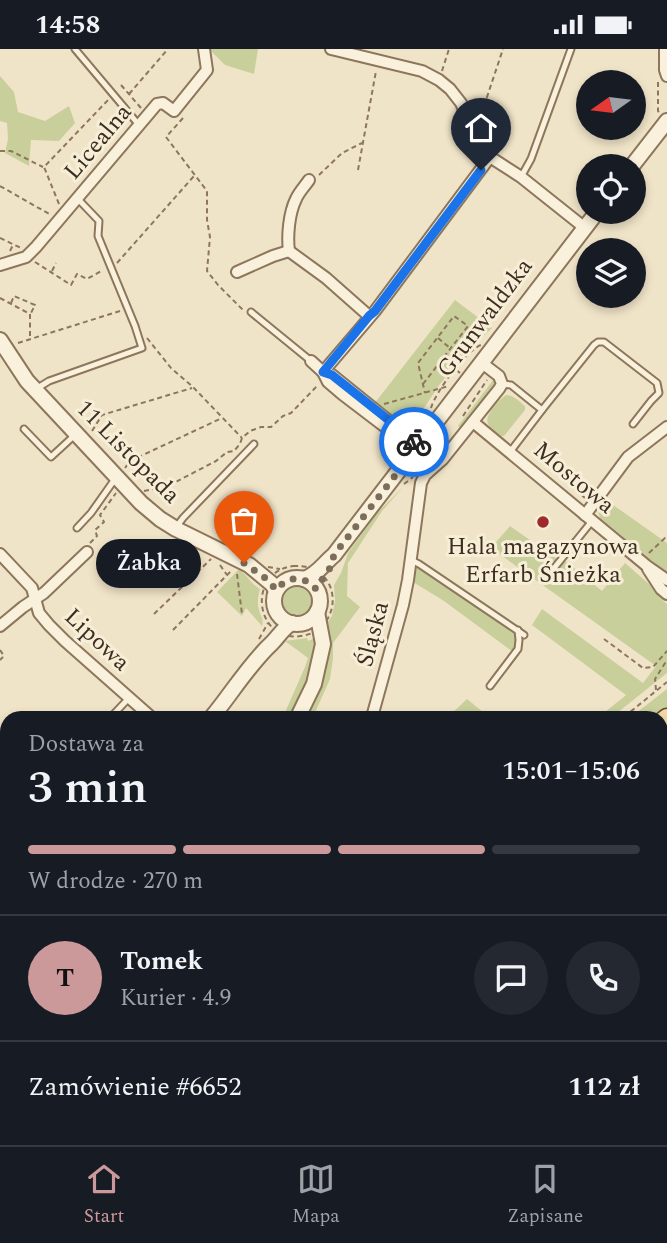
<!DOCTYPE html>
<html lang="pl">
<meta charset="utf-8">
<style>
:root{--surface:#171b24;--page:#242831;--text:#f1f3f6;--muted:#9ea1a6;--line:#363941;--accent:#cc999b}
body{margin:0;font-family:Spectral,serif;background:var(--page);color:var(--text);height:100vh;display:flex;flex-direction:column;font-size:26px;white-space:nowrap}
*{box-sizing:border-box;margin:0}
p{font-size:23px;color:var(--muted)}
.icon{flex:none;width:38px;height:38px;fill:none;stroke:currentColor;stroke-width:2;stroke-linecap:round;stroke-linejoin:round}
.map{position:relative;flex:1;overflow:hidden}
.sheet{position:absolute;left:0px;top:662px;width:668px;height:436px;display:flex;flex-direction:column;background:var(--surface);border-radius:21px 21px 0 0;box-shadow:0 4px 10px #0003}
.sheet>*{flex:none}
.needle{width:46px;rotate:256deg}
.tools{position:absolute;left:576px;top:21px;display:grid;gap:14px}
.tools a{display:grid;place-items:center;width:70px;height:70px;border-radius:50%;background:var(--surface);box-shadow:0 4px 10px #0003;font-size:35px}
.pin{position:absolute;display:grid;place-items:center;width:60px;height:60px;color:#fff;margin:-72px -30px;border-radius:50% 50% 50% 0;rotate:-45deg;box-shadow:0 0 7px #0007}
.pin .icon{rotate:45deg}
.courier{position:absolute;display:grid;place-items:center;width:70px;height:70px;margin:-35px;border:5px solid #1a73e8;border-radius:50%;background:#fff;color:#222;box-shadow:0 2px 9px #0007}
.bubble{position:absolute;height:49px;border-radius:24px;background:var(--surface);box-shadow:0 4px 10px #0003;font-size:23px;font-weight:600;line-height:49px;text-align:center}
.overview em{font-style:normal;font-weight:600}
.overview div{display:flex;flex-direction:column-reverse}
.overview{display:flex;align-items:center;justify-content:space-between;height:119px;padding:0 28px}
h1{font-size:46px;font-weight:600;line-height:52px}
.bar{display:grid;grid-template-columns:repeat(4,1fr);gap:10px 7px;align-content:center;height:84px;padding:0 28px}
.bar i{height:9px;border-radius:5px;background:var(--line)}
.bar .current{background:var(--accent)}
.bar p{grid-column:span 4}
.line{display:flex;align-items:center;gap:18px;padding:0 28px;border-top:2px solid var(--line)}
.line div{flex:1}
.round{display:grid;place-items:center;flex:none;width:74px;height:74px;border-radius:37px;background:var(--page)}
.status{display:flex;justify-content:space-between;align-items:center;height:49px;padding:0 35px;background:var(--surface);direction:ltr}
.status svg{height:19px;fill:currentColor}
.tab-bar{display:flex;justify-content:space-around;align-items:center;height:98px;border-top:2px solid var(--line);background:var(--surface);font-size:19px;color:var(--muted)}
.tab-bar a{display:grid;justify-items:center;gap:4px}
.tab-bar .current{color:var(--accent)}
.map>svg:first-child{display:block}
</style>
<div class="status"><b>14:58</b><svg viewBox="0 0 49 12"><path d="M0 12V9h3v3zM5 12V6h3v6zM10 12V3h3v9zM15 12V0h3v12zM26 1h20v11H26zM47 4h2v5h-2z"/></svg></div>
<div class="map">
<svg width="667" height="1096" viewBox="0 0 667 1096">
<rect width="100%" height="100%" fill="#f0e4c8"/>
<g fill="#c9cf9b">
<path d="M209 0H258L254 25 225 16Z"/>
<path d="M0 27 14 43 18 63 45 72 69 57 75 74 59 92 31 91 29 117 5 104 8 90 7 74 0 72Z"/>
<path d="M455 251 492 279 460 310 440 335 408 383 374 355Z"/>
<path d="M494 330 496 336 462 380 458 377Z"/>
<path d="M506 346C514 346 519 352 525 357V361L504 387H501C497 384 490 380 488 375 484 366 499 351 506 346Z"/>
<path d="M404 437 382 462 352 508 348 514 347 547 360 558 333 594V609L330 630 313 668H283L305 618 308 609 285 592 307 589 308 592 317 588 332 567 335 552 334 536 341 524 348 504 377 464Z"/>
<path d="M606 451 667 494V524L600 469 598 462Z"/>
<path d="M510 477 557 510 564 511 602 542 625 514 649 535 658 547 667 555V624L612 668H599L626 646 532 576 542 560 643 634 656 617 491 499Z"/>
<path d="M417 510 526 584 513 603 444 552 413 533Z"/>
<path d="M239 520C248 527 251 535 260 540 258 547 257 554 259 561 261 568 264 570 262 577L246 559 242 567 217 543Z"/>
<circle cx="297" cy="553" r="15"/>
<path d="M667 640V659L654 668H631Z"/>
<path d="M467 650 489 668H448Z"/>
<path d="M667 681V718L662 722V685Z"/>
<path d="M103 1090H138L139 1096H100Z"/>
<path d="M287 1090H326L323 1096H296Z"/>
</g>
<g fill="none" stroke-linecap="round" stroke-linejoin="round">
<g stroke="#8d765c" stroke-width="9">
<g id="service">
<path d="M75 0 139 76"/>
<path d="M521 128 531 110 571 0"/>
<path d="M251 263 311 312"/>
<path d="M502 335 511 336 542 361 510 403"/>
<path d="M36 340 49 332 142 299 135 277 98 187 99 172 77 149"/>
<path d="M542 361 594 296 598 293H604L657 334 659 344 651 352 633 375"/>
<path d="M24 380 51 408 76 385"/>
<path d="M177 477 183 469 254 395"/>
<path d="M77 479 91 464 115 430"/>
<path d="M411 511 419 515 524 586"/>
<path d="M551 523 592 472"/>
<path d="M490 637 518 600 519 591 518 581"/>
<path d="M111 668 129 649"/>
<path d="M662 965 667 959"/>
<path d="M0 1033 7 1025"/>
<path d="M548 1090 549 1096"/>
<path d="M174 1096 177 1090"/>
<path d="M606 1096 611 1090"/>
</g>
</g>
<g stroke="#8d765c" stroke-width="14">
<g id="minor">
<path d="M331 0 422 22 439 31 450 40 461 54 477 89 490 108 521 128 585 179"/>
<path d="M665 0V21L667 27"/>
<path d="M289 202 326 229 369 267"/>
<path d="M289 202C287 187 289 164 296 150 299 143 305 137 309 131"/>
<path d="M0 216 26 208 36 198 157 55 163 54 174 62 207 21 204 0"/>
<path d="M237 223 273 207 289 202"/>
<path d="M311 312 323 323 328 333 342 345 401 390 417 398"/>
<path d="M323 323 375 262 490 108"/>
<path d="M323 323 332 326 410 389"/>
<path d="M473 373 647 517 667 531"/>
<path d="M585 466 628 408 667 378"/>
<path d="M0 505 32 539 39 564 49 576 65 592 151 668"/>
<path d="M648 520 661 540 667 545"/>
<path d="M0 577 23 558 44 544 87 503"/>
<path d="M372 668 403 556 408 531 421 434 425 426 443 410 499 340 502 335 499 327 482 314"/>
<path d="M662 726 667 723"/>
<path d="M662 740 667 745"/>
<path d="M0 825 7 833"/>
<path d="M416 1096 417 1090"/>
<path d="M500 1096 501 1090"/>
</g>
</g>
<g stroke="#8d765c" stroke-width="18">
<g id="tertiary">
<path d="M632 117 667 72"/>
<path d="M0 291 27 332 141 454 160 470 176 480 249 516 272 535 276 541"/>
<circle cx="297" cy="552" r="23"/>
<path d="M304 530C317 526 324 514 334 506L597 163"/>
<path d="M212 668C232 644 249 615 272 594 279 587 283 579 292 574"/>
<path d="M298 668 314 635 323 595 317 563"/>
<path d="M0 875 7 871"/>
</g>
</g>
<g stroke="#5b4430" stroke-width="21">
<g id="primary">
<path d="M662 673 667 669"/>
<path d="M0 926 7 920"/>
<path d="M0 948 7 941"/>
</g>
</g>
<g stroke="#8d765c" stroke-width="2" stroke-dasharray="5 3.5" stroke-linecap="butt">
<path d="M442 22 449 0"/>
<path d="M658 33V62L660 65"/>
<path d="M121 36 141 59"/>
<path d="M129 45 168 0"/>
<path d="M183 69 166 88 207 142V171L210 188 207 222 218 236 243 261"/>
<path d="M486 81 481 66 503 0"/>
<path d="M0 102H11L43 118"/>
<path d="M358 121 376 22"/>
<path d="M319 126 342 104 362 94"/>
<path d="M0 137 51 166"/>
<path d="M59 155 44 118 109 50"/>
<path d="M0 189 21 199"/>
<path d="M10 202 13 196"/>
<path d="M35 213 71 236 77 225 87 230 103 221"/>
<path d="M117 214 194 127"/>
<path d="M52 222 56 214"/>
<path d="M0 249 30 265V289"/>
<path d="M11 254 14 247 35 256 31 264"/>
<path d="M147 289 171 319 193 338 242 389"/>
<path d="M438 289 450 299"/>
<path d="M18 294 120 262"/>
<path d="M443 310 460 324"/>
<path d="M423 335 468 277 454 267 418 314 425 344"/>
<path d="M384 355 449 337"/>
<path d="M431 359C435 344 466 301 481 296"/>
<path d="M463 367 487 331"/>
<path d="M92 382 102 366 192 339"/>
<path d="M125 419 130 412 222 369"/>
<path d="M404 435 413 428"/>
<path d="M576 441 585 449"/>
<path d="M144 442 166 438 216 412 227 403 234 402 240 395 242 389 250 382 261 378H271L283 367 291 364 318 336"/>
<path d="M90 494 97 487 95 481 104 473 100 466 116 444"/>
<path d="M649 504 665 489 667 490"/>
<path d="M220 516 227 526"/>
<path d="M293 517C345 514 344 582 301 587 255 594 246 523 293 517Z"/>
<path d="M268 518 280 520"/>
<path d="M237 525 242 565"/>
<path d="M154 565 211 510"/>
<path d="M173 581 231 522"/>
<path d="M259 590 268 574"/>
<path d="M604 590 643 619 653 618 667 602"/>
<path d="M0 601 4 607 0 611"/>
<path d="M656 641 655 630 667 611"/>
<path d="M624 668 667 633"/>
<path d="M0 768 3 775 0 778"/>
<path d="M662 829 667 835"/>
<path d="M662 981 667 985"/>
<path d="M662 1055 667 1060"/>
<path d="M662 1084 667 1089"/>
<path d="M142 1090 143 1096"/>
<path d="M221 1090 220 1093 223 1096"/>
<path d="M185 1093 193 1096"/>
<path d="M24 1096 25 1090"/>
<path d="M26 1096 35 1090"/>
<path d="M250 1096 253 1090"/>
<path d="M459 1096V1090"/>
</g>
<use href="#service" stroke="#faf1dc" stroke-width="5"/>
<use href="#minor" stroke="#faf1dc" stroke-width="10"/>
<use href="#tertiary" stroke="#faf1dc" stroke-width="14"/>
<use href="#primary" stroke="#f3d9a0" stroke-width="18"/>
</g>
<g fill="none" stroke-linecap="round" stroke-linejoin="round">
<path stroke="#7c6e5b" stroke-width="7" stroke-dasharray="0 12.6" d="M244 514 268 531 276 541C288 526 304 526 316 540L330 519 334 506 417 398 414 393"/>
<path stroke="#1a73e8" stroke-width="9" d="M414 393 405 384 332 326 323 323 369 267 375 262 481 121"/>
</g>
<circle fill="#9e2a2b" stroke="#f7eed8" stroke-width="2.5" cx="543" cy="473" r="7"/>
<g text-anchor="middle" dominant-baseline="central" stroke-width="6" stroke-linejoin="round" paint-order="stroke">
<g font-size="24" fill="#3d2e20" stroke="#f7eed8">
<text transform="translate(98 93) rotate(-50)">Licealna</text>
<text transform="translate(485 269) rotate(-53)">Grunwaldzka</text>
<text transform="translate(128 403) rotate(45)">11 Listopada</text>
<text transform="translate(574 429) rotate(40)">Mostowa</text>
<text transform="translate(373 585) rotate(-75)">Śląska</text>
<text transform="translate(97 591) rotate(43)">Lipowa</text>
</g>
<g font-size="24" fill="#3d2e20" stroke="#f7eed8">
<text x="543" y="498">Hala magazynowa<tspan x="543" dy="28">Erfarb Śnieżka</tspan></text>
</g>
</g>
</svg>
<div class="tools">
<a><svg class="needle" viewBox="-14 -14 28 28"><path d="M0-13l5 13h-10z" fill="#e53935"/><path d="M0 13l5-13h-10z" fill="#9ea1a6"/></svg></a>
<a><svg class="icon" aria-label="locate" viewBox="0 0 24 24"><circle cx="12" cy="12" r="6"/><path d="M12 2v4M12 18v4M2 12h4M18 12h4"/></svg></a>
<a><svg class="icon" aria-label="layers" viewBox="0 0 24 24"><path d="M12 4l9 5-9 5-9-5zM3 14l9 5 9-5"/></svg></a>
</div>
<div class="pin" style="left:244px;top:514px;background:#ea580c"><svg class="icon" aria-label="bag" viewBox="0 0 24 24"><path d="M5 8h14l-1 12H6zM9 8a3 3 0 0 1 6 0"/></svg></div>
<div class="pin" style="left:481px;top:121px;background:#1f2937"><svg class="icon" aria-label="home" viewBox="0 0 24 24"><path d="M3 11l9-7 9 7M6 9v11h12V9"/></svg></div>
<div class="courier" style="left:414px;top:393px"><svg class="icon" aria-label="bike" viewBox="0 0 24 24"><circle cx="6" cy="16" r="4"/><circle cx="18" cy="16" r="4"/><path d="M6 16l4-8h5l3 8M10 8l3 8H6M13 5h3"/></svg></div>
<div class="bubble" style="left:96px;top:490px;width:105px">Żabka</div>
<section class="sheet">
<div class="overview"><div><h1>3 min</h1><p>Dostawa za</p></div><em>15:01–15:06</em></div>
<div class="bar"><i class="current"></i><i class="current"></i><i class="current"></i><i></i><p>W drodze · 270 m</p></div>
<div class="line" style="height:126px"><b class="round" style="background:var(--accent);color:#111">T</b><div><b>Tomek</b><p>Kurier · 4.9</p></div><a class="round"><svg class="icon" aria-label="chat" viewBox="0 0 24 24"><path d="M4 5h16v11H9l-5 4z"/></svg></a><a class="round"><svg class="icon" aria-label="phone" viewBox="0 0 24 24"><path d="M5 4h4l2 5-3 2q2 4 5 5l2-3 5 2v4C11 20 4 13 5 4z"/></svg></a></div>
<div class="line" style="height:91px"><div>Zamówienie #6652</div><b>112 zł</b></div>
</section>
</div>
<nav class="tab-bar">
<a class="current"><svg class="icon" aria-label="home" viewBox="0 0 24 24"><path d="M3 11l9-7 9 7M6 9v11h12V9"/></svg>Start</a>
<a><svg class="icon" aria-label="map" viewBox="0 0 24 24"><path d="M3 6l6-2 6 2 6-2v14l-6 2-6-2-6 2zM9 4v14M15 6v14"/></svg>Mapa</a>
<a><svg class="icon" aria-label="saved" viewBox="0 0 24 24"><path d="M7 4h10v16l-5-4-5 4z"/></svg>Zapisane</a>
</nav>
